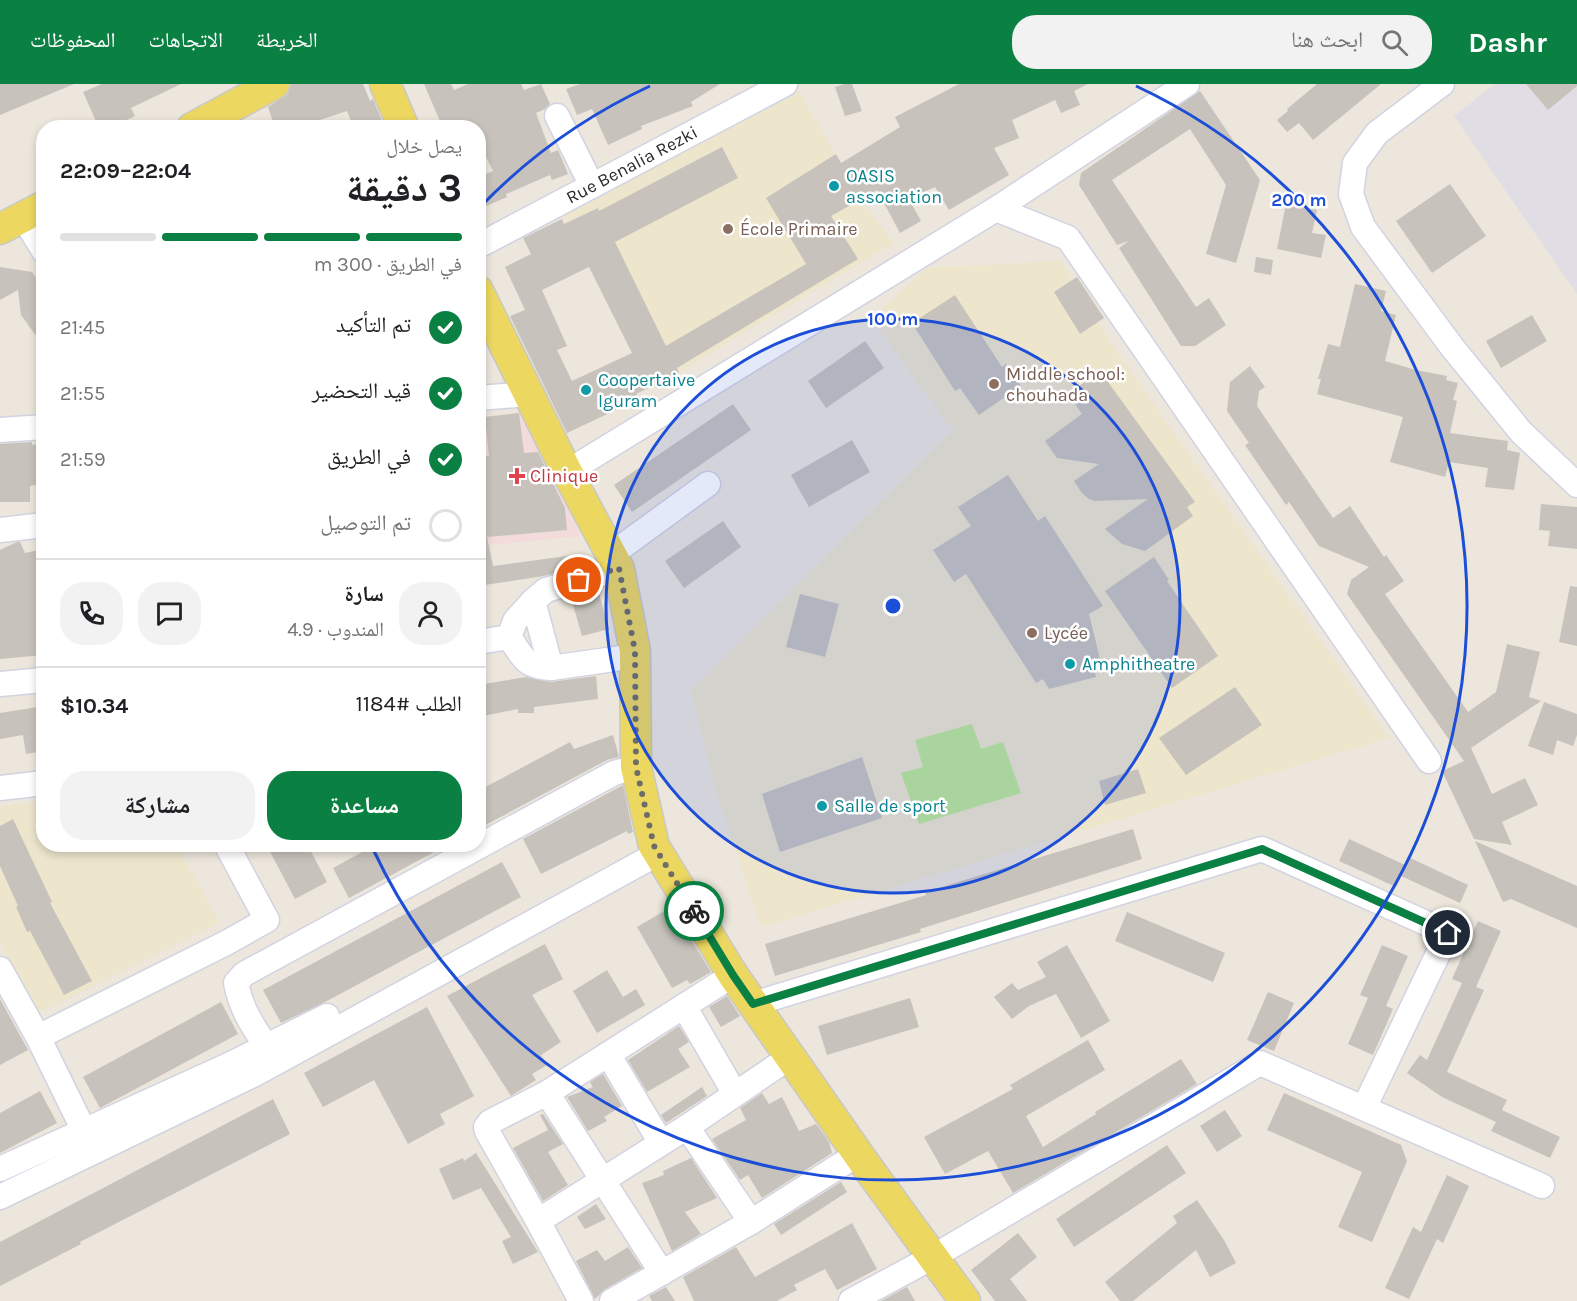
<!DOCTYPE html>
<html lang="ar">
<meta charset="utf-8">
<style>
:root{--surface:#fff;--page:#f2f2f2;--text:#202124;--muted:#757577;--line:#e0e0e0;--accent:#0b8043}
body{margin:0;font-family:Karla,"Noto Naskh Arabic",sans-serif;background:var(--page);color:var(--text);direction:rtl;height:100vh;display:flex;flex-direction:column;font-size:22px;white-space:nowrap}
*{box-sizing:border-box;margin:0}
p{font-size:20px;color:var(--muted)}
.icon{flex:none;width:33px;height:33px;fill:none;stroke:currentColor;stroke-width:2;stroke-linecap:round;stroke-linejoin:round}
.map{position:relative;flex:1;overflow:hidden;direction:ltr}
.panel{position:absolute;left:36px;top:36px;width:450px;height:732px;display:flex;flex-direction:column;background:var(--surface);border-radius:24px;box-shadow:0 3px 9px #0003;direction:rtl}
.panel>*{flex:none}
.pin{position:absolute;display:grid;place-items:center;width:51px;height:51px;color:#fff;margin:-26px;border:3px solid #fff;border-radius:50%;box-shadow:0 2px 6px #0007}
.courier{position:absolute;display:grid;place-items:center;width:60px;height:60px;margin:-30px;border:4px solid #0b8043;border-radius:50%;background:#fff;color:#222;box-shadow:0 2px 8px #0007}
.summary em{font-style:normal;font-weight:700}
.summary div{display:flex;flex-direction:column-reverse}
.summary{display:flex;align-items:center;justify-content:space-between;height:102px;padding:0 24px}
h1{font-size:39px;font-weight:700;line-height:45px}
.bar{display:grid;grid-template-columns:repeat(4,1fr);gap:9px 6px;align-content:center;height:72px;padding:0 24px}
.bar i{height:8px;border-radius:4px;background:var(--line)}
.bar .active{background:var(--accent)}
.bar p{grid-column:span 4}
.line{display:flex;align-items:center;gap:15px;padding:0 24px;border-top:2px solid var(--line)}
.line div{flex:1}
.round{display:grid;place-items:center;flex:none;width:63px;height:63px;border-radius:24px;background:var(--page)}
ol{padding:0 24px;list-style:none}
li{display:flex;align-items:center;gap:18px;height:66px}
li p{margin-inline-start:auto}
li .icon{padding:6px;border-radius:50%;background:var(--accent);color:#fff;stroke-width:4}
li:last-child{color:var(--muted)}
li i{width:33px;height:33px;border:3px solid var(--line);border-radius:50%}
.button{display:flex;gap:12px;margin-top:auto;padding:12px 24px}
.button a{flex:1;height:69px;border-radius:24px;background:var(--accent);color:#fff;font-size:24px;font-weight:700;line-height:69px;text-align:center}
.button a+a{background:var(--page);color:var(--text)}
header{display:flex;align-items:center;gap:36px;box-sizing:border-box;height:84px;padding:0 30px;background:var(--accent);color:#fff}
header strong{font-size:28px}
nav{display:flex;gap:33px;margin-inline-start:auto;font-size:21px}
.search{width:420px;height:54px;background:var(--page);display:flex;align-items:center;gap:15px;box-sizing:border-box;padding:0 21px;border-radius:24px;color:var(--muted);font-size:22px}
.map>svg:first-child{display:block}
</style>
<header>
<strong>Dashr</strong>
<div class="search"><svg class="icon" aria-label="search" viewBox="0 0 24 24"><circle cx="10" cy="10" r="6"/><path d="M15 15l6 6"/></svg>ابحث هنا</div>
<nav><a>الخريطة</a><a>الاتجاهات</a><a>المحفوظات</a></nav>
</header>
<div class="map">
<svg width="1577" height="1217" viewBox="0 0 1577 1217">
<rect width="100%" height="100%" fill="#ece6dc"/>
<path fill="#e0dde4" d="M1495 0H1577V210L1454 32Z"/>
<g fill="#ede5cc">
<path d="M799 7 861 115 894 159 649 306 566 131Z"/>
<path d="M1061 177 1112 261 1389 654 761 843 716 707 691 606 956 343 948 340 871 234 927 184Z"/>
<path d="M43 717 44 760 177 761 219 839 39 929 0 858V722Z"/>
</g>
<path fill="#f2dbda" d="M526 325 580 452 479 462V333L520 329Z"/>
<path fill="#bde797" d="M972 640 981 665 1003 658 1021 709 919 740 901 689 923 683 915 656Z"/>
<g fill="#c7c3bc" fill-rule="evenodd">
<path d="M0 0H74L0 31Z"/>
<path d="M102 0H181L131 24 135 32 110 44H99L83 8Z"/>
<path d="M291 0H363L370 17 373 15 385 44H354L347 27 296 44H275L268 23 288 10Z"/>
<path d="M424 0H451L454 6 468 0H521L524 6 541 0 550 20 545 25 536 29 551 69 558 66 568 90 552 96 550 91 506 110 507 113 484 123 478 110V93L493 87 478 57V44H459L457 38 443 44Z"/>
<path d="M580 0H720L691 18 693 22 641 42 642 45 608 61 592 25 577 31 566 5Z"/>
<path d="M844 0H852L862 27 845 32 835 3Z"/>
<path d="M959 0H1088L1074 7 1080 21 1061 29 1055 16 1012 36 1019 54 994 64 1009 91 949 126 935 103 909 115 921 137 900 149 877 106 831 132 858 175 677 284 679 289 636 310 639 315 567 349 510 232 525 226 505 183 531 170 523 154 562 135 564 140 598 124 599 127 722 63 738 94 615 158 666 262 806 180 766 114 836 70 841 79 900 43 895 33ZM589 183 632 269 572 297 557 266 567 262 542 206Z"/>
<path d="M1317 0H1381L1313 56 1299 39 1287 48 1277 36 1288 27 1287 25Z"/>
<path d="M1526 0H1577V2L1548 26Z"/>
<path d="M1200 7 1260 96 1236 179 1206 170 1226 101 1190 45 1112 96 1196 223 1209 214 1226 241 1195 262H1181L1119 164 1129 157 1117 161 1079 101 1081 89Z"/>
<path d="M1450 100 1486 152 1432 189 1396 137Z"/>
<path d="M1286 120 1317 126 1312 149 1326 151 1321 174 1277 165Z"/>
<path d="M1256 173 1273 176 1271 191 1254 188Z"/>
<path d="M0 183 32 188 44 206V263L21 231 18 206 0 216Z"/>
<path d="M1077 193 1104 234 1080 250 1054 208Z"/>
<path d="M1355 200 1386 207 1381 227 1396 231 1385 277 1416 286 1447 292 1446 296 1458 299 1453 316 1457 317 1450 349 1508 357 1507 366 1520 369 1514 406 1485 403 1488 384 1449 378 1445 393 1390 378 1403 333 1317 310 1321 295H1318L1328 260 1340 263Z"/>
<path d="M955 211 1002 283 1006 280 1021 302 979 331 960 304 955 307 912 239Z"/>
<path d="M1532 231 1547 257 1501 284 1486 257Z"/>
<path d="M865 257 884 284 826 324 808 297Z"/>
<path d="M1250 282 1265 303 1259 307 1257 322 1333 434 1350 422 1384 473 1386 471 1404 497 1385 510 1468 628 1496 608 1507 560 1540 568 1529 613 1541 617 1471 664 1492 710 1525 694 1538 721 1502 738 1512 761 1474 755 1442 687 1464 677 1347 510 1351 496 1369 483 1319 462 1289 418 1286 421 1245 361 1249 359 1227 327 1230 298Z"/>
<path d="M1100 287 1195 418 1187 423 1193 432 1145 467 1122 460 1105 445 1148 415 1095 417 1089 415 1082 409 1074 397 1099 380 1057 374 1045 357 1082 330 1068 310Z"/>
<path d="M733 320 751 346 632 428 614 401Z"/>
<path d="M519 329 524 369 538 368 565 424 567 446 487 453 493 482 574 471 576 483 544 492 478 502V449H481L478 418V373L489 372 485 333Z"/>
<path d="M852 356 870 388 809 423 791 391Z"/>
<path d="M32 358V361L44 359V399L30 402V418H0V360Z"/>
<path d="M1008 391 1038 437 1045 432 1103 522 1089 530 1101 579 1093 581 1096 593 1049 605 1043 595 1036 599 966 490 954 498 933 466 971 442 958 423Z"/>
<path d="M1541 420 1577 423V465L1548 462 1550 447 1539 446Z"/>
<path d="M723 437 741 463 684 504 665 477Z"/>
<path d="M17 458H20L25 469 44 465V571L0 575V466Z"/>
<path d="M1154 473 1169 496 1167 497 1218 572 1172 604 1105 507Z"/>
<path d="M1570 502 1577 503V562L1559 558Z"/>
<path d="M598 506 609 545 582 552 571 514Z"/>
<path d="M800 510 839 520 825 573 786 563Z"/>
<path d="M596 592 598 615 534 623V629H518V625L478 633V601L526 593 550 598Z"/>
<path d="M1235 603 1262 641 1186 691 1159 654Z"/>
<path d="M1544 618 1577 630V651L1573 662 1557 656 1553 671 1528 662Z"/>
<path d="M44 622V667L26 670 23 651 0 655V629Z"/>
<path d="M613 651 619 673 607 676 478 745V707L570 658 574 665Z"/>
<path d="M862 673 882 734 780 768 762 710Z"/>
<path d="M1138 685 1146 709 1105 721 1099 697Z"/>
<path d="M623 701 633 748 628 750 627 747 541 790 523 755Z"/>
<path d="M13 735 52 818 50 819 92 897 64 911 30 847 27 848 16 823 18 822 0 782V742Z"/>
<path d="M1133 745 1142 775 920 845 921 848 775 892 765 860 926 811 925 808Z"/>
<path d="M1349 755 1405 781 1408 773 1468 801 1460 819 1401 792 1396 803 1339 777Z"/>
<path d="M1475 757 1577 802V844L1511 815 1503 818Z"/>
<path d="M266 760H307L327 798 295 815Z"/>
<path d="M377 760H449L349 814 333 784Z"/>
<path d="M502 778 521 813 325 918 281 939 263 906Z"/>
<path d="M671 823 711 888 690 900 687 896 672 904 637 843Z"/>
<path d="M1127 828 1225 869 1213 898 1115 857Z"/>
<path d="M1478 837 1501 847 1476 903 1484 906 1447 988 1507 1016 1502 1026 1560 1053 1550 1074 1491 1047 1496 1038 1442 1013 1407 989 1420 971 1427 976 1462 899 1452 895Z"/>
<path d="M545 860 563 895 532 911 561 958 541 971 547 981 532 990 536 996 511 1012 447 912Z"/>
<path d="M1067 861 1110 937 1081 954 1056 910 1029 922 1012 935 994 913 1012 899 1018 906 1046 893 1037 878Z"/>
<path d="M1382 861 1408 872 1386 922 1393 925 1373 971 1348 960 1368 914 1360 911Z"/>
<path d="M607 886 623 913 636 905 645 921 597 949 573 907Z"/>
<path d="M1268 908 1294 919 1274 967 1247 956Z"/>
<path d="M727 912 740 932 721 943 709 923Z"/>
<path d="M910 914 919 943 827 971 818 942Z"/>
<path d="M0 915 28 966 0 981Z"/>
<path d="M221 918 238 950 100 1024 83 993Z"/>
<path d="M427 923 474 1012 440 1030 445 1040 408 1060 374 996 323 1023 304 989Z"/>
<path d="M679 942 689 958 678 965 690 983 647 1008 628 976Z"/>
<path d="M1088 956 1105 986 1026 1032 1043 1063 1096 1030 1095 1028 1181 975 1197 1000 1013 1109 988 1067 945 1090 924 1053 1013 1005 1010 1001Z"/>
<path d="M603 990 622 1022 604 1033 607 1037 588 1047 567 1013 593 1003 590 998Z"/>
<path d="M702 1003 707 1012 666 1039 661 1031Z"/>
<path d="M40 1007 57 1039 0 1069V1029Z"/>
<path d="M762 1009 769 1020 782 1013 799 1047 816 1040 829 1058 832 1069 762 1114 748 1091 740 1096 712 1055 746 1036 740 1024Z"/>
<path d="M1284 1009 1401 1061 1407 1077 1372 1158 1338 1143 1362 1088 1267 1046Z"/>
<path d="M273 1015 290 1050 80 1158 81 1160 0 1202V1158Z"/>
<path d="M1225 1026 1242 1052 1217 1068 1200 1042Z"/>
<path d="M543 1030 563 1060 548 1068 568 1101 543 1117 513 1064 548 1046 540 1031Z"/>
<path d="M1167 1061 1186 1089 1074 1163 1056 1135Z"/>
<path d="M476 1069 538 1168 513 1180 502 1157 511 1153 481 1104 453 1116 439 1085 463 1074 464 1077Z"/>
<path d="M691 1074 717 1114 685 1128 701 1150 672 1167 642 1099 664 1091 663 1087Z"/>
<path d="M1447 1091 1469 1102 1443 1159 1437 1155 1409 1215 1385 1204 1413 1143 1421 1148Z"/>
<path d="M841 1098 847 1108 781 1151 774 1140Z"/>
<path d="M1197 1116 1224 1156 1236 1179 1210 1193 1196 1166 1133 1217H1120L1105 1198 1177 1139 1173 1132Z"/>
<path d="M596 1120 606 1135 585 1145 577 1133Z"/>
<path d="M852 1139 877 1185 837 1206 825 1185 794 1201 797 1206 777 1217H694L683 1193 736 1163 755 1193Z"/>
<path d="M1018 1149 1037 1173 1010 1195 1027 1217H995L971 1186Z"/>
<path d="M628 1163 642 1184 605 1205 595 1215 576 1177 597 1166 605 1177Z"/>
<path d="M666 1203 675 1217H652L649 1212Z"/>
<path d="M907 1203 915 1217H881Z"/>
</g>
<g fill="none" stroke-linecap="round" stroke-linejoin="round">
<g stroke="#d2d3e2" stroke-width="27">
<g id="minor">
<path d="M1442 0 1377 49 1355 79 1351 110 1363 143 1452 263 1521 348 1577 401"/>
<path d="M557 32 592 102"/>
<path d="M996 125 1068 154 1429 677"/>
<path d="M23 133 44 167"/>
<path id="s1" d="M478 162 785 0"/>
<path d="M478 314 528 310"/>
<path d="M0 346 44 343"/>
<path d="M567 388 996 125 1187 0"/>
<path d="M0 446 44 441"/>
<path d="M612 470 708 400"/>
<path d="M509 553C524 574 524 583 551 584L533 517"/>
<path d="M478 558 509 553 515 537 533 517 546 506 619 485"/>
<path d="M551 584 635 572"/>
<path d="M0 600 44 596"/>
<path d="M0 704 44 699"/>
<path d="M0 885 38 953 91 1061"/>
<path d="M753 920 1262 765 1448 849 1364 1024"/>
<path d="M684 922 735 1010"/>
<path d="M38 953 226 859 267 836 226 760"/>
<path d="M608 970 661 1059"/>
<path d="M275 976C259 950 242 931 236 899L244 890 614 689 636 683"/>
<path d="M547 1009 662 1189"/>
<path d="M687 1043 751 1138"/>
<path d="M0 1085 231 980 327 932"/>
<path d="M0 1113 255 990 659 769"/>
<path d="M538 1137 487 1047 486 1043 490 1038 547 1009 733 891"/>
<path d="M581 1217 538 1137 687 1043 790 973"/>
<path d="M612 1217 751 1138 858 1070"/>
<path d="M851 1217 933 1173 1260 979 1542 1102"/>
</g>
</g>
<g stroke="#c8c8c8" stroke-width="33">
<g id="major">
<path d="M385 0 404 44"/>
<path d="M192 44 274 0"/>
<path d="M0 145 44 122"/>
<path d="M478 207 567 388 619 485 635 567 636 683 654 762 733 891 865 1080 965 1217"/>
</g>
</g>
<use href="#minor" stroke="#fff" stroke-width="24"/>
<use href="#major" stroke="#ecd861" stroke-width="30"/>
</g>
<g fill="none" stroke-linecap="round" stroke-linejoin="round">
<path stroke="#6e6c68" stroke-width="6" stroke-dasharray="0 10.8" d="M579 496 619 484 635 567 636 683 654 762 694 827"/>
<path stroke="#0b8043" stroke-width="8" d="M694 827 733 891 753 920 1262 765 1448 849"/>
</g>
<circle cx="893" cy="522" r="287" fill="#1d4ed8" fill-opacity=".12"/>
<g fill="none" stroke="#1d4ed8" stroke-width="3">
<circle cx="893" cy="522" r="287"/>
<path d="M480 123A574 574 0 0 1 650 2M1136 2A574 574 0 1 1 373 765"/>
</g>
<g fill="#0f9aa8" stroke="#fff" stroke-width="2">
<circle cx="834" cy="102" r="6"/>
<circle cx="586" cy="306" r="6"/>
<circle cx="1070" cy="580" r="6"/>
<circle cx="822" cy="722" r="6"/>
</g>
<g fill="#8d6e63" stroke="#fff" stroke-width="2">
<circle cx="728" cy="145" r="6"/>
<circle cx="994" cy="300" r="6"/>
<circle cx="1032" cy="549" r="6"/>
</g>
<path fill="#e0444e" stroke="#fff" stroke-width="2" d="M514 383h6v6h6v6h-6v6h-6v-6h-6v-6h6z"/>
<g text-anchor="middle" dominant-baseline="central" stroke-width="5" stroke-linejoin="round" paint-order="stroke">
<g font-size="18" fill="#2a2a2a" stroke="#fff">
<text stroke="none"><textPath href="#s1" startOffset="174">Rue Benalia Rezki</textPath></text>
</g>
<g font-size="18" fill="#0d838f" stroke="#fff" text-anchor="start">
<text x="846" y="92">OASIS<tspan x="846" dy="21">association</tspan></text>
<text x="598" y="296">Coopertaive<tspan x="598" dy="21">Iguram</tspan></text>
<text x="1082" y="580">Amphitheatre</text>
<text x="834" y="722">Salle de sport</text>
</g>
<g font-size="18" fill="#785e54" stroke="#fff" text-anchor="start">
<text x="740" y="145">École Primaire</text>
<text x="1006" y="290">Middle school:<tspan x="1006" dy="21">chouhada</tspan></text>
<text x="1044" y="549">Lycée</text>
</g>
<g font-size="18" fill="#be3a42" stroke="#fff" text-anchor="start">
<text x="530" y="392">Clinique</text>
</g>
</g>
<circle cx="893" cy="522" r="9" fill="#1d4ed8" stroke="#fff" stroke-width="3"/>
<g font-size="18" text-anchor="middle" font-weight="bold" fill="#1d4ed8" stroke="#fff" stroke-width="5" stroke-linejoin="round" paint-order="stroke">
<text x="1299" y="122">200 m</text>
<text x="893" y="241">100 m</text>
</g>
</svg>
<div class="pin" style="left:579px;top:496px;background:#ea580c"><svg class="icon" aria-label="bag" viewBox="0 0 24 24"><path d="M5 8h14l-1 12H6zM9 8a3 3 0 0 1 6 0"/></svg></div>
<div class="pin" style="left:1448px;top:849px;background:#1f2937"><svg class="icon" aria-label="home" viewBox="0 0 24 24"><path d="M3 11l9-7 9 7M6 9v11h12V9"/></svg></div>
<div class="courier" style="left:694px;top:827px"><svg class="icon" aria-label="bike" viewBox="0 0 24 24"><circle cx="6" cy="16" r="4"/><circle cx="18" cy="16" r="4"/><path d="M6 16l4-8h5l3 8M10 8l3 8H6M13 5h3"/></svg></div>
<section class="panel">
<div class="summary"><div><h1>3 دقيقة</h1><p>يصل خلال</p></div><em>22:04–22:09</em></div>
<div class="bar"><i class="active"></i><i class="active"></i><i class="active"></i><i></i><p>في الطريق · 300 m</p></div>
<ol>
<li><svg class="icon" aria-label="check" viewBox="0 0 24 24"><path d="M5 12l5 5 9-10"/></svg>تم التأكيد<p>21:45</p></li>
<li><svg class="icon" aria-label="check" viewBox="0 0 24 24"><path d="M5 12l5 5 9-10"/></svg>قيد التحضير<p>21:55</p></li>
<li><svg class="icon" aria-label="check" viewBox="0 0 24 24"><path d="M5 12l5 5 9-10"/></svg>في الطريق<p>21:59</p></li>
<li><i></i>تم التوصيل</li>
</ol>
<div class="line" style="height:108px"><a class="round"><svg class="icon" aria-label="person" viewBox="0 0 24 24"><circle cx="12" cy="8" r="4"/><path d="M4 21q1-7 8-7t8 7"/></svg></a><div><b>سارة</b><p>المندوب · 4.9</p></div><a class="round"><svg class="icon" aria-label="chat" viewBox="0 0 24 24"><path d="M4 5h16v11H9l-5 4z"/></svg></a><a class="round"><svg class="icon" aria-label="phone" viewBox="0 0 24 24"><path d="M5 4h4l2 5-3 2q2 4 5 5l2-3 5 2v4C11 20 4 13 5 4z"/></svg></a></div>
<div class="line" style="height:78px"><div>الطلب #1184</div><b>$10.34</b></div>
<div class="button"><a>مساعدة</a><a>مشاركة</a></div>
</section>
</div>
